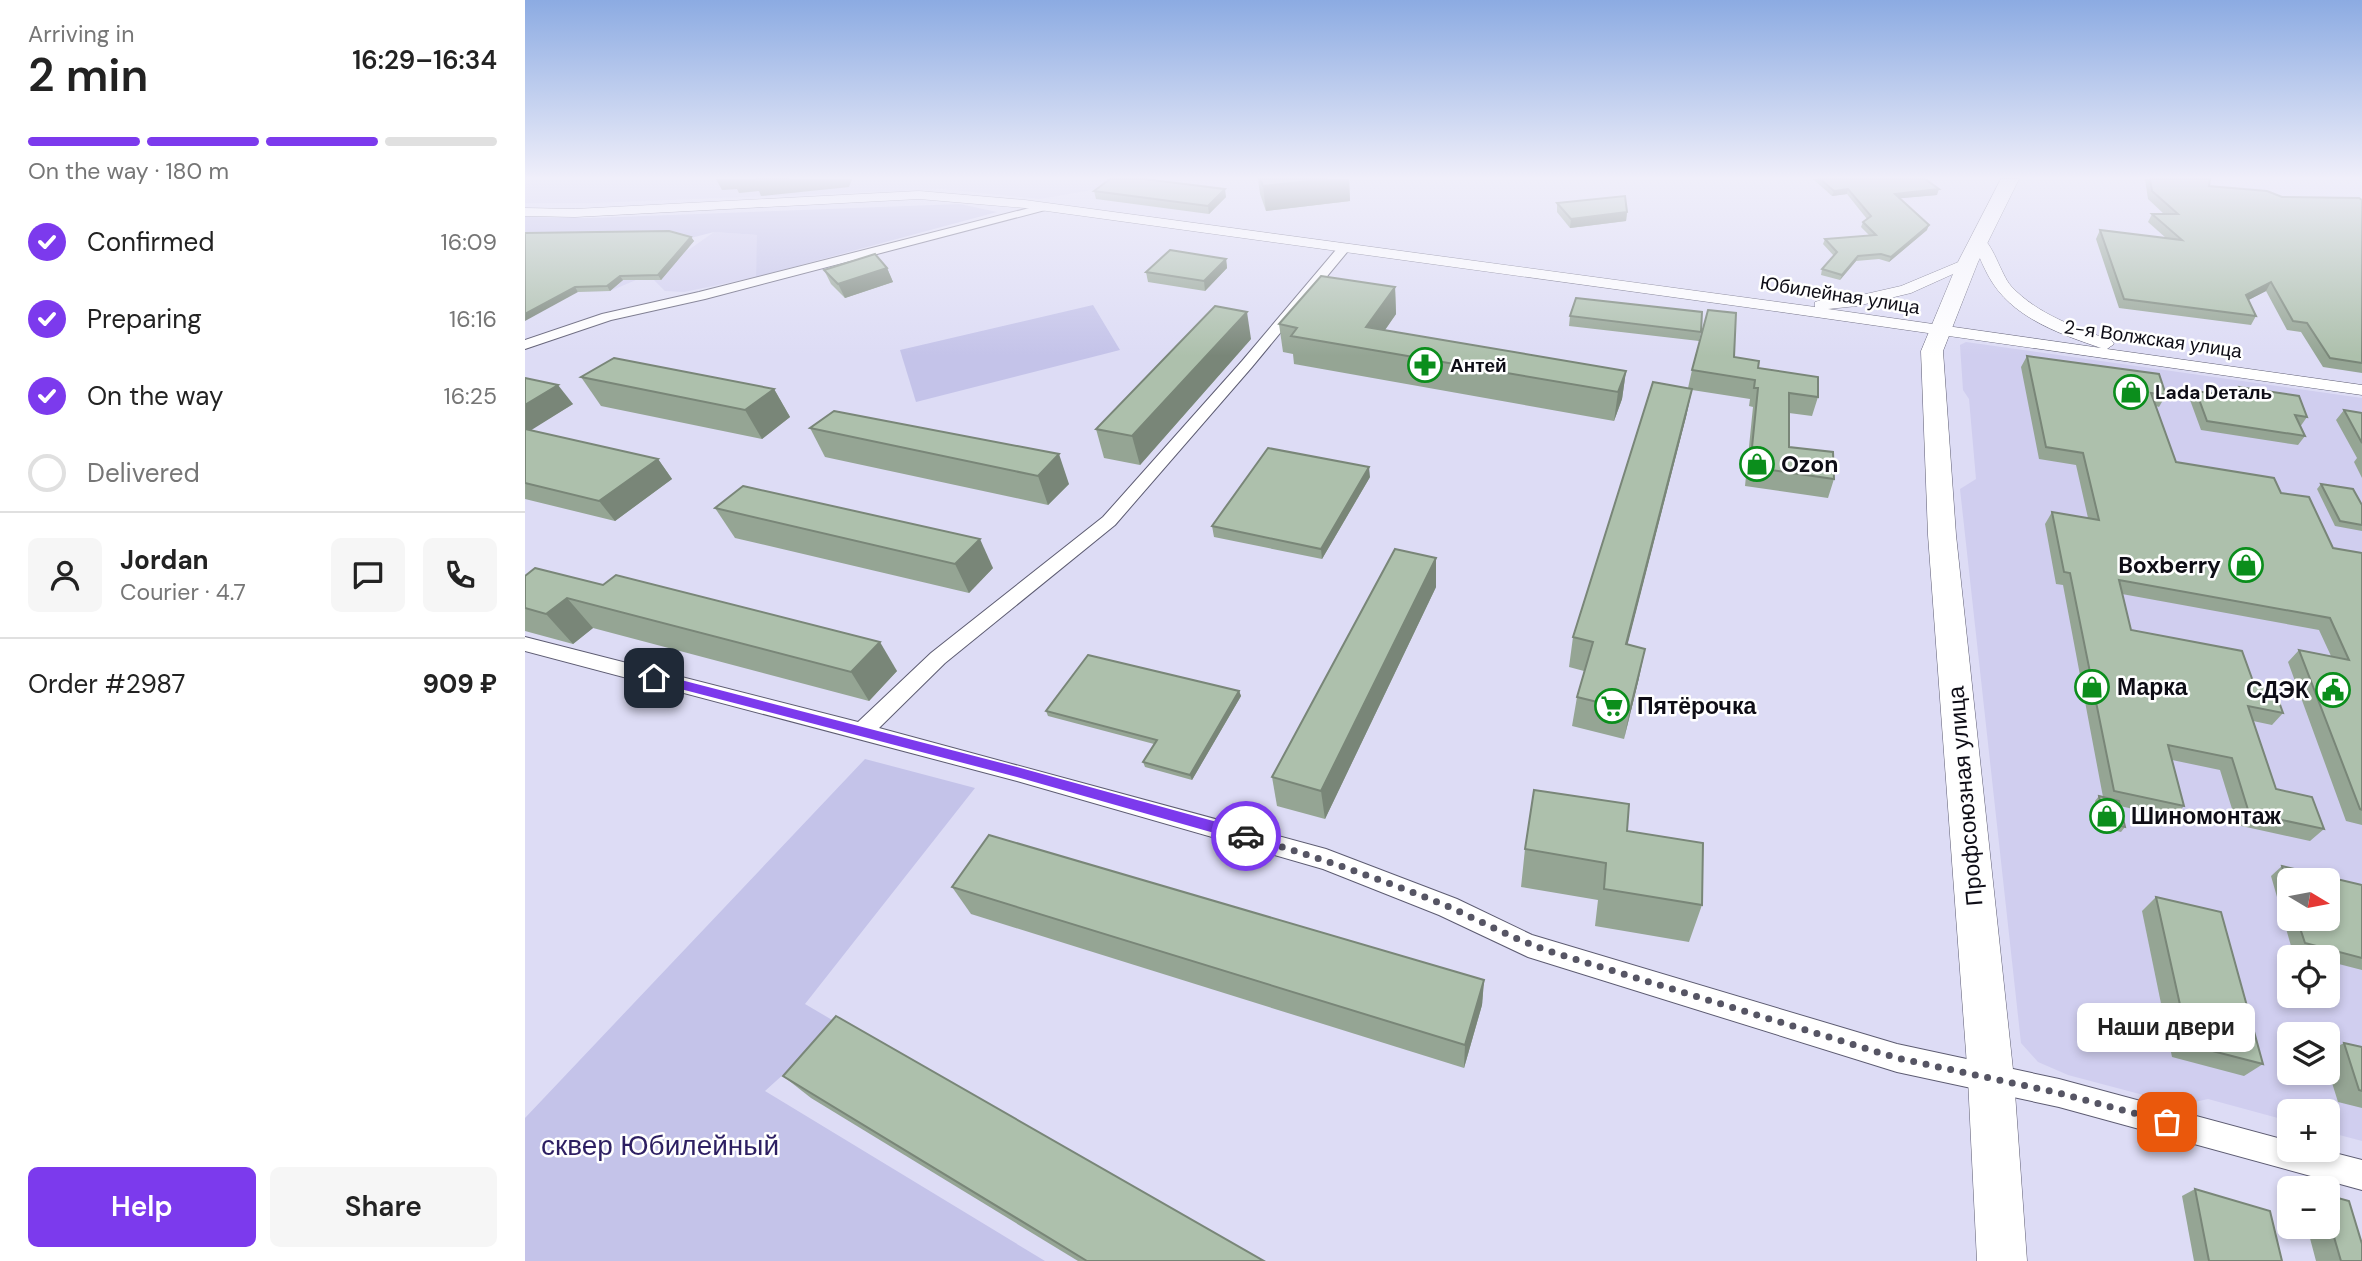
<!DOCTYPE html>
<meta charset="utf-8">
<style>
:root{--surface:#fff;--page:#f6f6f6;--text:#222;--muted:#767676;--line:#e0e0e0;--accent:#7c3aed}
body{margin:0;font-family:"DM Sans",sans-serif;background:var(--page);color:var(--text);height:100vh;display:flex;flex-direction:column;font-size:26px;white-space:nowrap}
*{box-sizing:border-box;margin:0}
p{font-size:23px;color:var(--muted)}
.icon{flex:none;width:38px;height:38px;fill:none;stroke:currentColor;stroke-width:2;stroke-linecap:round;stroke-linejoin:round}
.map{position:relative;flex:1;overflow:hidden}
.sheet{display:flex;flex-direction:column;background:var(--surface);width:525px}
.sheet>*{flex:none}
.needle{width:46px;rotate:100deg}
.fabs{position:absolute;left:1752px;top:868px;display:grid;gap:14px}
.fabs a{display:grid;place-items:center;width:63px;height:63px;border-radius:10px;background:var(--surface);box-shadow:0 4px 10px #0003;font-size:35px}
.pin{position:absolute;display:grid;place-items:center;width:60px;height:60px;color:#fff;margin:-30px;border-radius:14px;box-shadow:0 4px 10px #0006}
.courier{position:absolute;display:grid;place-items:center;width:70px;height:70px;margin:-35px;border:5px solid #7c3aed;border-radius:50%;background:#fff;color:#222;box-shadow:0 2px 9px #0007}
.bubble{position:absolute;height:49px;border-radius:10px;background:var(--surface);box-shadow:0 4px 10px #0003;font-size:23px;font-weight:600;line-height:49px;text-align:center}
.head em{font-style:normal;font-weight:600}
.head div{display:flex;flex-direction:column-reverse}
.head{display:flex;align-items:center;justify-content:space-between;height:119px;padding:0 28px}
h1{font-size:46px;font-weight:600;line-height:52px}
.bar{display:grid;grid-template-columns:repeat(4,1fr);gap:10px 7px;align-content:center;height:84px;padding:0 28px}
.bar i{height:9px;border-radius:5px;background:var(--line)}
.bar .selected{background:var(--accent)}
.bar p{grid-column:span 4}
.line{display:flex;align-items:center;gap:18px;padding:0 28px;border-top:2px solid var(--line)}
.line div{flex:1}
.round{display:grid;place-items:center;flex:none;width:74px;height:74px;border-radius:10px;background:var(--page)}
ol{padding:0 28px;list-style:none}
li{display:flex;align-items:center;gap:21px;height:77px}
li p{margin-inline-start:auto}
li .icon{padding:7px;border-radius:50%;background:var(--accent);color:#fff;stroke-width:4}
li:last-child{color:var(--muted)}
li i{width:38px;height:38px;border:4px solid var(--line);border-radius:50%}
.primary-button{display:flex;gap:14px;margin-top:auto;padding:14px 28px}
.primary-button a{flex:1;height:80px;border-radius:10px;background:var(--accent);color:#fff;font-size:28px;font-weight:600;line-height:80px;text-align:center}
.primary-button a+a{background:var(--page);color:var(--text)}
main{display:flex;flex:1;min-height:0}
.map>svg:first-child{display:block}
</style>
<main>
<section class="sheet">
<div class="head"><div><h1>2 min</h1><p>Arriving in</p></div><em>16:29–16:34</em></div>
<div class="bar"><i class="selected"></i><i class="selected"></i><i class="selected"></i><i></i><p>On the way · 180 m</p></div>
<ol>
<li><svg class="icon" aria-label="check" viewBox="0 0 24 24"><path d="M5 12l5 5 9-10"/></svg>Confirmed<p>16:09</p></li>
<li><svg class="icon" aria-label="check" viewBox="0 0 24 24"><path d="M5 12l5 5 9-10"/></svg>Preparing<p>16:16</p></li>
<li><svg class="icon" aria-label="check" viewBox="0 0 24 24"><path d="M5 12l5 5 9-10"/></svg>On the way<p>16:25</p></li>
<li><i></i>Delivered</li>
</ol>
<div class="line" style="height:126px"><a class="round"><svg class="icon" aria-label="person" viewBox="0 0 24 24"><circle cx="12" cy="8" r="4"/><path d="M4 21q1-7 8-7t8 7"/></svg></a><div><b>Jordan</b><p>Courier · 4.7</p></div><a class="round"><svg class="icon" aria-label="chat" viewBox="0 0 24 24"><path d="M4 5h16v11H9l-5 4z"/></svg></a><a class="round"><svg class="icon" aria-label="phone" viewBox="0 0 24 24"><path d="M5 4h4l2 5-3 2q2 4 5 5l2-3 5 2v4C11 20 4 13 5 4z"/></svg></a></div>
<div class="line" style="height:91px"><div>Order #2987</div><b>909 ₽</b></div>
<div class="primary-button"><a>Help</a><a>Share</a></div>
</section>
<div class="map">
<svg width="1837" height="1261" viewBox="0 0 1837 1261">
<rect width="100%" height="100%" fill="#dddcf5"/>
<g fill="#d0ceef" fill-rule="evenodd">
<path d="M0 179H629L515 199 418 189 67 203H0Z"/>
<path d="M189 232 233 235 231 277 159 292 140 291 129 280H111L85 291 48 292 0 321V237L164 247 162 251Z"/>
<path d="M1441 342 1837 398V1141L1803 1132 1802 1111H1764V1121L1683 1099 1656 1105 1543 1075 1513 1062 1496 1043 1435 489 1451 479 1444 399 1438 390 1435 345ZM1764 880H1802V919H1764ZM1764 957H1802V996H1764ZM1764 1034H1802V1073H1764Z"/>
</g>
<g fill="#c4c3e9">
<path d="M435 204 472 212 231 277 232 235 189 232 162 239 0 237V217L66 218Z"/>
<path d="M568 305 595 350 391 402 375 350Z"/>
<path d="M340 759 450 788 280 1004 314 1024 240 1091 520 1261H0V1118Z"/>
</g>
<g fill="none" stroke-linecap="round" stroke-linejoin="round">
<g stroke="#5d5c72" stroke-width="2">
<g id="minor">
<path d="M520 204 526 207 524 209 180 299 86 320 0 349V340L77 314 174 292Z"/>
<path d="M819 244 825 248 823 251 727 367 590 525 420 663 354 728 801 849 932 899 1007 935 1372 1044 1534 1079 1764 1141V1150H1798L1837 1160V1190L1534 1107 1372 1072 1003 957 914 915 798 869 492 781 0 651V637L333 722 406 653 578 517 717 361 815 245Z"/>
</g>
</g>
<g stroke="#5d5c72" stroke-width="1">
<path id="tertiary" d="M394 191 500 200 1290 307V302L1296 300 1332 296 1376 286 1443 258 1448 259 1450 262 1448 265 1386 293 1332 306 1303 309 1576 348C1538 335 1493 320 1469 285 1460 272 1454 256 1448 241L1455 237C1467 240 1476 275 1486 286 1513 315 1551 327 1587 341L1589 344 1582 349 1837 385V395L1249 311 500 208 394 199 50 217 0 216V208L50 209Z"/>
</g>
<g stroke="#5d5c72" stroke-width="1">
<path id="trunk" d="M1476 179H1494L1453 262 1418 351 1431 535 1489 1079 1502 1261H1452L1443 1079 1403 535 1396 351 1433 262Z"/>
</g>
<use href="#minor" fill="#fff" fill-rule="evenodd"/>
<use href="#tertiary" fill="#fff" fill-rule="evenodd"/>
<use href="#trunk" fill="#fff" fill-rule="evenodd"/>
</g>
<g fill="#95a594" fill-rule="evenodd">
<path d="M733 179H824L825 201 741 211 735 194Z"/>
<path d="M1288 179H1400L1412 195 1375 198 1402 230 1364 262 1354 259 1331 261 1315 280 1296 275 1297 269 1309 256 1298 244 1300 239 1345 236 1336 227 1338 222 1342 219 1322 194 1307 196Z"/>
<path d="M1620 179H1685L1684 186 1757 197 1837 200V373L1798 367 1776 332 1762 330 1741 291 1723 300 1731 316 1726 325 1594 308 1571 239 1575 230 1641 238 1623 222 1627 214H1639L1623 199Z"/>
<path d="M569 191 701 197 684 214 571 199Z"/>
<path d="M1032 203 1102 212 1101 221 1045 228 1032 212Z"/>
<path d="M0 233 166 237 169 241 136 280H98L85 291 53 292Z"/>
<path d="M701 259 702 268 680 291 623 282 621 272Z"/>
<path d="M362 268 368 282 320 298 306 284 299 270Z"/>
<path d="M870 287 871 314 860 330 1101 371 1097 399 1089 421 769 364 768 354 758 352 754 324Z"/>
<path d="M1045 316 1176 332 1174 341 1044 326Z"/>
<path d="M726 339 615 465 579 458 571 429Z"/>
<path d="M1502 356 1641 395 1634 407 1631 406 1651 462 1756 493 1808 548 1837 553V825L1821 821 1763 662 1774 650 1806 656 1794 630 1597 594 1606 630 1729 684 1758 713 1747 725 1728 721 1751 789 1799 829 1785 841 1712 825 1695 770 1647 760 1659 806 1648 818 1595 806 1600 827 1596 832 1575 827 1570 801 1574 796 1578 797 1538 585 1531 584 1520 524 1527 512 1563 518 1551 465 1514 459 1496 367Z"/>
<path d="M1209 357 1293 397 1287 416 1264 413V447L1309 479 1303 498 1220 486 1228 407 1224 406 1225 399 1167 390 1161 417 1102 645 1114 678 1099 739 1047 726 1052 697 1059 671 1044 667 1048 637 1163 388 1167 370Z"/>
<path d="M56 377 249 389 265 417 237 439 76 406Z"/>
<path d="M0 378 48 404 5 430 133 459 147 479 90 521 0 499Z"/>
<path d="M1714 387 1782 417 1775 427 1780 436 1773 445 1676 430 1665 400 1671 391 1708 396Z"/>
<path d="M1819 410 1837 413V478L1829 462 1832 458 1811 420Z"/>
<path d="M309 411 544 484 523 505 300 457 285 428Z"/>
<path d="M845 477 797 559 689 537 687 526Z"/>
<path d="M1796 484 1837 505V531L1810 526 1792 489Z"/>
<path d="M190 508 468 568 444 593 210 538Z"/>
<path d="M911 558V587L800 819 752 806 747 777Z"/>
<path d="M0 576 372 671 344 701 68 628 48 644 0 631Z"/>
<path d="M714 691 716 696 667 780 620 767 618 762 629 744 523 716 521 711Z"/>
<path d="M1102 831 1177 905 1164 942 1070 926 1073 900 996 887 1000 849Z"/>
<path d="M1757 866 1837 885V970L1802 961V957H1786L1768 953 1746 876ZM1764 880 1802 919H1764Z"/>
<path d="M427 887 959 980 957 1005 939 1068 446 914Z"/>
<path d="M1631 897 1738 1064 1719 1076 1647 1057 1617 911Z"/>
<path d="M1819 1043 1837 1047V1108L1813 1102 1802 1067V1052Z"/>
<path d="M258 1076 739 1261H553L286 1098Z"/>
<path d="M1670 1189 1757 1261H1669L1657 1196Z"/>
<path d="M1802 1195 1837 1261H1791L1782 1227H1802Z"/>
</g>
<g fill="#798678">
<path d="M191 179H327L324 187 236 196 234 191 214 193 212 189 197 190Z"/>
<path d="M803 179H824L825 201 741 211 738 186Z"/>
<path d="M700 189 701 197 684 214 683 206Z"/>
<path d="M1323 189 1322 194 1307 196 1309 191Z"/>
<path d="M1414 189 1412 195 1368 199 1370 194Z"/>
<path d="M1102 212 1101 221 1045 228 1046 219Z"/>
<path d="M1404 225 1402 230 1364 262 1366 257Z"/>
<path d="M166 237 169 241 136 280 133 275Z"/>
<path d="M1333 256 1331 261 1315 280 1317 275Z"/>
<path d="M701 259 702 268 680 291 679 281Z"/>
<path d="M362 268 368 282 320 298 313 284Z"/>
<path d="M95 276 98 280 85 291 82 286Z"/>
<path d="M1746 282 1741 291 1716 304 1721 295Z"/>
<path d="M50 287 53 292 0 321V314Z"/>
<path d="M870 287 871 314 846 350 841 327Z"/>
<path d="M722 312 726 339 615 465 607 436Z"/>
<path d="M1101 371 1097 399 1089 421 1093 392Z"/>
<path d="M33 385 48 404 0 434V405Z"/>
<path d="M249 389 265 417 237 439 220 410Z"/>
<path d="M1167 389 1161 417 1095 674 1101 644Z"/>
<path d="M534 454 544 484 523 505 513 476Z"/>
<path d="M133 459 147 479 90 521 74 501Z"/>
<path d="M844 467 845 477 797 559 796 549Z"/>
<path d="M455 539 468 568 444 593 430 564Z"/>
<path d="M911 558V587L800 819 796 791Z"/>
<path d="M42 598 68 628 48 644 21 614Z"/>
<path d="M355 642 372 671 344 701 326 672Z"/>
<path d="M1120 649 1114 678 1099 739 1105 710Z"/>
<path d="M714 691 716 696 667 780 665 775Z"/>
<path d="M959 980 957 1005 939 1068 940 1045Z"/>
</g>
<g fill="#adc0ac" stroke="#798678" stroke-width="2">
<path d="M231 179H265L229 182Z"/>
<path d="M585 179H619L700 189 683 206 569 191Z"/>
<path d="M735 179H803L738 186Z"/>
<path d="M1295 179H1400L1414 189 1370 194 1404 225 1366 257 1356 254 1333 256 1317 275 1297 269 1312 252 1300 239 1351 235 1338 222 1346 216 1323 189 1309 191Z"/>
<path d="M1625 179H1685L1684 186 1742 191 1757 197 1834 198 1837 200V363L1805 358 1782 323 1768 321 1746 282 1721 295 1731 316 1599 299 1575 230 1657 240 1627 214H1653L1627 191Z"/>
<path d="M1100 196 1102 212 1046 219 1032 203Z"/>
<path d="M144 231 166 237 133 275 95 276 82 286 50 287 0 314V233Z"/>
<path d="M645 250 701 259 679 281 621 272Z"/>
<path d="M350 254 362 268 313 284 299 270Z"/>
<path d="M796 276 870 287 841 327 1101 371 1093 392 766 336 772 328 754 324Z"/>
<path d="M1051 298 1177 312 1176 332 1045 316Z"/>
<path d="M690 306 722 312 607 436 571 429Z"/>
<path d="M1183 310 1211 313 1209 357 1234 361 1233 368 1293 377V397L1264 393V447L1308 452 1309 479 1225 467 1233 388H1229L1230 380 1167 370Z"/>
<path d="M1502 356 1634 374 1641 395 1626 393 1651 462 1749 478 1756 493 1784 497 1808 548 1837 553V810L1835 809 1774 650 1824 660 1805 618 1594 580 1606 630 1717 651 1729 684 1749 688 1758 713 1723 706 1751 789 1787 797 1799 829 1724 813 1707 758 1643 745 1659 806 1589 791 1545 573 1539 572 1527 512 1574 520 1558 453 1521 447Z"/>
<path d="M89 358 249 389 220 410 56 377Z"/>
<path d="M0 378 33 385 0 405Z"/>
<path d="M1128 382 1167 389 1101 644 1120 649 1105 710 1052 697 1068 642 1048 637Z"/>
<path d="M1714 387 1774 396 1782 417 1770 415 1780 436 1682 421 1671 391 1718 398Z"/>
<path d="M1819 410 1837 413V443Z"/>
<path d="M309 411 534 454 513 476 285 428Z"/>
<path d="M0 429 133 459 74 501 0 483Z"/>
<path d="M743 448 844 467 796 549 687 526Z"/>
<path d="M1796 484 1828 489 1837 505V525L1815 521Z"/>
<path d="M218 486 455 539 430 564 190 508Z"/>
<path d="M870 549 911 558 796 791 747 777Z"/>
<path d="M10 568 78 585 91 575 355 642 326 672 42 598 21 614 0 608V576Z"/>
<path d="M563 655 714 691 665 775 618 762 632 740 521 711Z"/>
<path d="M1009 790 1104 804 1102 831 1178 843 1177 905 1079 889 1081 863 1000 849Z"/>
<path d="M1574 796 1594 801 1600 827 1579 822Z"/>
<path d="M464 835 959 980 940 1045 427 887Z"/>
<path d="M1757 866 1837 885V958L1780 943 1772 919H1802V880H1764V891Z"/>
<path d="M1631 897 1696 912 1738 1064 1664 1045Z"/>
<path d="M311 1016 739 1261H562L258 1076Z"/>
<path d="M1819 1043 1837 1047V1091L1834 1090Z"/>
<path d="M1670 1189 1745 1211 1757 1261H1684Z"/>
<path d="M1802 1195 1824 1201 1837 1244V1261H1816L1802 1213Z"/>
</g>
<linearGradient id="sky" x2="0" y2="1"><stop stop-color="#8cabe2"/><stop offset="0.5" stop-color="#f0effa"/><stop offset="1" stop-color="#f0effa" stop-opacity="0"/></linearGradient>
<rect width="1837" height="356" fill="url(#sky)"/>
<path fill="#7c3aed" d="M129 673 492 767 721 830 727 836 721 842 492 777 125 681 123 678Z"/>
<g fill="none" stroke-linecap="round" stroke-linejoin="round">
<path stroke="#565564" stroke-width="7" stroke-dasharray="0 12.6" d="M721 836C789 856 856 879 922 906 958 922 992 941 1030 953L1372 1058 1534 1093 1642 1122"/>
</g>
<defs>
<g id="pharmacy-ring" transform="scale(1.75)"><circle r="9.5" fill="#fff" stroke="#0b8e1c" stroke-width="1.5"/><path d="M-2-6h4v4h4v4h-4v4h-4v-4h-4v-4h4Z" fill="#0b8e1c"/></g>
<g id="shop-ring" transform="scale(1.75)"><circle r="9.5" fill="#fff" stroke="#0b8e1c" stroke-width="1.5"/><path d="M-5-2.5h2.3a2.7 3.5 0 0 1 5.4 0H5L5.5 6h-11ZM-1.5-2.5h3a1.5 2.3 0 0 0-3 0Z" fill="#0b8e1c"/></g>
<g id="civic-ring" transform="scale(1.75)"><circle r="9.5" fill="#fff" stroke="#0b8e1c" stroke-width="1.5"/><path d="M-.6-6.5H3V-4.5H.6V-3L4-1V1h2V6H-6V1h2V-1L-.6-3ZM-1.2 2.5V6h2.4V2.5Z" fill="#0b8e1c"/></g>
<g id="supermarket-ring" transform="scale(1.75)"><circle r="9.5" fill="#fff" stroke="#0b8e1c" stroke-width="1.5"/><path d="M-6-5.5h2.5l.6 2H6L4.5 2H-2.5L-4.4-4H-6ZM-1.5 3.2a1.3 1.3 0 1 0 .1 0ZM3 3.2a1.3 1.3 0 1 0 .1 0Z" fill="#0b8e1c"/></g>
</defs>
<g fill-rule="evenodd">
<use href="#pharmacy-ring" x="900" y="365"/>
<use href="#shop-ring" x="1606" y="392"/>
<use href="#shop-ring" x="1232" y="464"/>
<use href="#shop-ring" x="1721" y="565"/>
<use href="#shop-ring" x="1567" y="687"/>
<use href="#civic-ring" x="1808" y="690"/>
<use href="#supermarket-ring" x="1087" y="706"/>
<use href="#shop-ring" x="1582" y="816"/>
</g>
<g text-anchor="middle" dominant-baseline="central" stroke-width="5" stroke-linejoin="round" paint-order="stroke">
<g font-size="19" fill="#0e0d16" stroke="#fff">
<text transform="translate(1315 295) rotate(9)">Юбилейная улица</text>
<text transform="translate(1628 339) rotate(8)">2-я Волжская улица</text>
</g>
<g font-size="19" font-weight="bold" fill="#0e0d16" stroke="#fff" text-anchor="start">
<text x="925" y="365">Антей</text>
<text x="1630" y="392">Lada Dеталь</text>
</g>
<g font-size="23" font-weight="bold" fill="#0e0d16" stroke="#fff" text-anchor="start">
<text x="1256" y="464">Ozon</text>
<text x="1696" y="565" text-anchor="end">Boxberry</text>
<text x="1592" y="687">Марка</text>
<text x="1784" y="690" text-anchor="end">СДЭК</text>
<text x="1112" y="706">Пятёрочка</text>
<text x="1606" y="816">Шиномонтаж</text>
</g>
<g font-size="23" fill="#0e0d16" stroke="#fff">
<text transform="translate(1440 796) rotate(-95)">Профсоюзная улица</text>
</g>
<g font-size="28" fill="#2d1f62" stroke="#fff">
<text x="135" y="1145">сквер Юбилейный</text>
</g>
</g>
</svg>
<div class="fabs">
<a><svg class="needle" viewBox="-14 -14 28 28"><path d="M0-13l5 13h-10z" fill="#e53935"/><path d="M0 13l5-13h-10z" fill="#767676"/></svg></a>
<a><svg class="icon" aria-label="locate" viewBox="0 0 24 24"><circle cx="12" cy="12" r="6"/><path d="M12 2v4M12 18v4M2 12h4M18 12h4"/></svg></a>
<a><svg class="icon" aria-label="layers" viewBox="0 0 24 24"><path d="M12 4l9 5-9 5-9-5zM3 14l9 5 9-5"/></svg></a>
<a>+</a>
<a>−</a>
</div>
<div class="pin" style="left:1642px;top:1122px;background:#ea580c"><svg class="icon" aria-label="bag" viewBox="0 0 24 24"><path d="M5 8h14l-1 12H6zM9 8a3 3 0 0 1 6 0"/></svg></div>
<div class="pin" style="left:129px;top:678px;background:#1f2937"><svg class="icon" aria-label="home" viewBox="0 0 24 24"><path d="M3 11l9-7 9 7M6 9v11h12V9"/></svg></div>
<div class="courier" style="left:721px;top:836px"><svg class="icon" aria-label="car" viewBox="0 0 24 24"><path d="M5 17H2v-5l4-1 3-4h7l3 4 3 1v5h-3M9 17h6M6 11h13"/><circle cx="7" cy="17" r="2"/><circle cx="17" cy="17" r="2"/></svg></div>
<div class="bubble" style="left:1552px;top:1003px;width:178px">Наши двери</div>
</div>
</main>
